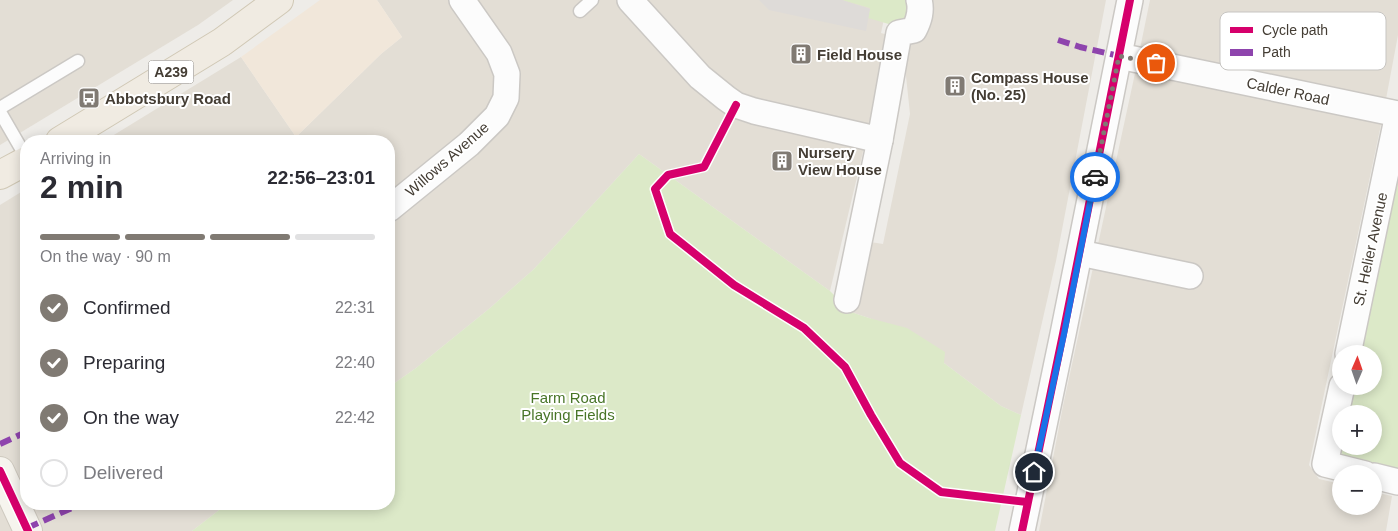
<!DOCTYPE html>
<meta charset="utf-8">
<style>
:root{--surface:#fff;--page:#f7f7f7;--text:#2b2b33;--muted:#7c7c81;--line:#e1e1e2;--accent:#807a73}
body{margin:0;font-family:Arial,sans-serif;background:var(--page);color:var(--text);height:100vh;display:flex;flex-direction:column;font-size:19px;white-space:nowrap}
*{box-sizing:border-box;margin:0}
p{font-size:16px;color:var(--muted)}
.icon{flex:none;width:28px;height:28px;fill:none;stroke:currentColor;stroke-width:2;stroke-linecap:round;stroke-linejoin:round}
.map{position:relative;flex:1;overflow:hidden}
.side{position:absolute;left:20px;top:135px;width:375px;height:375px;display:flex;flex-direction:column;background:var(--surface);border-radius:20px;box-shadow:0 2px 12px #0003}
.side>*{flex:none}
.needle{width:32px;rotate:2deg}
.controls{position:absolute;left:1332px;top:345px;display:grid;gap:10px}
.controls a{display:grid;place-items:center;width:50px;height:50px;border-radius:50%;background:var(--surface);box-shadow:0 2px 12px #0003;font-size:25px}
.pin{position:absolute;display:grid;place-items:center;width:42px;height:42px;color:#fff;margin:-21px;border:2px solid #fff;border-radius:50%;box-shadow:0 1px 5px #0007}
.courier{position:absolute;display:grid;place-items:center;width:50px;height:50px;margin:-25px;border:4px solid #1a73e8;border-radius:50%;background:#fff;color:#222;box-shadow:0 1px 6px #0007}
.headline em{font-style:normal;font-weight:700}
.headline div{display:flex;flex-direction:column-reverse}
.headline{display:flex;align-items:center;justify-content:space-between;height:85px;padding:0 20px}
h1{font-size:32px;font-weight:700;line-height:38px}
.bar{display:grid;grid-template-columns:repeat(4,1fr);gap:8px 5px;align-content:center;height:60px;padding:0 20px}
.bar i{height:6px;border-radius:4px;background:var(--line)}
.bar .selected{background:var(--accent)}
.bar p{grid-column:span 4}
ol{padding:0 20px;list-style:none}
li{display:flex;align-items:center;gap:15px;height:55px}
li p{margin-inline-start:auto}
li .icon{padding:5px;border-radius:50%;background:var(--accent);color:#fff;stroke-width:4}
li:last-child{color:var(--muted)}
li i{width:28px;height:28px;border:2px solid var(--line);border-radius:50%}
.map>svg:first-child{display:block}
</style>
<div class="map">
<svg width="1398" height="531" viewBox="0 0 1398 531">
<rect width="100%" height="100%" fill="#eeece8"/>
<g fill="#e3ded5">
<path d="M0 0H233L198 25 0 145Z"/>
<path d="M377 0H888L881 33 888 35 862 156 830 291 639 154 534 269 490 308 416 368 389 387V141H104L241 57 296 137 381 54 402 37Z"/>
<path d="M925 0H1106L1056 261 1021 415 1001 406 944 363V352L869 318 851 312 852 293 864 241 883 244 910 114 902 38Z"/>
<path d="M1150 0H1398V35L1383 115 1309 465 1319 479 1341 484V506H1374V492L1392 496 1386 531H1039L1063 406 1134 78Z"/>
<path d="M26 189V504H227L192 531H0V205Z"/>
</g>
<path fill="#f1e7da" d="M320 0H377L402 37 381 54 296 137 241 57Z"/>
<g fill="#dce9c8">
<path d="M842 0H911L910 23 899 27 868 18 870 8Z"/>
<path d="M639 154 830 291 851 312 869 318 907 328 945 352 944 363 1001 406 1021 415 995 531H192L227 504H389V387L416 368 490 308 534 269Z"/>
<path d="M1398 163V474L1342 455 1337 444 1341 446H1374V414H1343L1349 386H1374V354H1356Z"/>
</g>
<path fill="#dedbd8" d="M759 0H842L870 9 866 31 769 10Z"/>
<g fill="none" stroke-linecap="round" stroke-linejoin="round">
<g stroke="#cbc8c4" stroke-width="15">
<g id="lane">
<path d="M580 11 592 0"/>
<path d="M0 108 78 61"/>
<path d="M0 112 26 157"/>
</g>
</g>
<g stroke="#cbc8c4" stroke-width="28">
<g id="street">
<path d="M630 0 700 77 726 98 736 105 754 111 880 140 899 33 914 30C919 20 922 11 919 0"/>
<path d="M1119 56 1398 114"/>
<path d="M389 209 469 144 497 116 506 98 507 74 499 53 462 0"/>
<path d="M1080 253 1190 276"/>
<path d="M847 300 880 140"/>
<path d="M1348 354 1398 114"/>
<path d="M1342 386 1325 464 1365 474"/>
<path d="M1374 476 1398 482"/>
<path d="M1022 531 1063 334 1130 0"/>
</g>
</g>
<g stroke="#cec9bf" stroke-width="30">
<path id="secondary" d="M0 471 28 531"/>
</g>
<g stroke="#d0c8b5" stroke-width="30">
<g id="primary">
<path d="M60 141 222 42 279 0"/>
<path d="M0 175 26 161"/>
</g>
</g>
<use href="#lane" stroke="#fcfcfc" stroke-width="12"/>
<use href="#street" stroke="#fcfcfc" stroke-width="25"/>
<use href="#secondary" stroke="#f6f4ee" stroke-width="28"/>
<use href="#primary" stroke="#f0ebe2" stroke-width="28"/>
<g stroke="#8e44ad" stroke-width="6" stroke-dasharray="12 6" stroke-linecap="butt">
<path d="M1058 40 1080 47 1119 56"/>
<path d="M0 444 26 432"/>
<path d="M27 528 81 504"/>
</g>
<g stroke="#fff" stroke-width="11">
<g id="cycleway">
<path d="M736 105 704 167 668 175 655 189 670 234 734 285 804 328 845 367 871 415 900 463 941 492 1027 502"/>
<path d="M0 471 28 531"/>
<path d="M1022 531 1063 334 1130 0"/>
</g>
</g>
<use href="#cycleway" stroke="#d6006c" stroke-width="8"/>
</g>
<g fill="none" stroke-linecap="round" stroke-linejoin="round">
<path stroke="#807a73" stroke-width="5" stroke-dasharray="0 9" d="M1095 177 1119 56 1156 63"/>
<path stroke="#1a73e8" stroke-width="6" d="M1034 472 1064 334 1095 177"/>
</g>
<defs>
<g id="building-square" transform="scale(1.125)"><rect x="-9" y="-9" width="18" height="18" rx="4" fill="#807a73" stroke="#fff"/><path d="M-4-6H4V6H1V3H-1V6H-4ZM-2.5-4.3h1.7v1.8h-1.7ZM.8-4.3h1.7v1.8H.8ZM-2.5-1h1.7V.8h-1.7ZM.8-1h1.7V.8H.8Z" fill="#fff"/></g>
<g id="bus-square" transform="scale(1.125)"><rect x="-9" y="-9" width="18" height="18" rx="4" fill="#807a73" stroke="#fff"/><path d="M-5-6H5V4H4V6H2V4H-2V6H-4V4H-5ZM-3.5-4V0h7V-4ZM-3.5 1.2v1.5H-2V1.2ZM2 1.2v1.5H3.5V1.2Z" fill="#fff"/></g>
</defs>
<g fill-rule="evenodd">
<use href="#building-square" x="801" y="54"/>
<use href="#building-square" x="955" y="86"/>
<use href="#bus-square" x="89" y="98"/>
<use href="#building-square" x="782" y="161"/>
</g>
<g text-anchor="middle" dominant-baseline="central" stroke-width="4" stroke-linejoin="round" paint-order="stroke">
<rect fill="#fff" stroke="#7c7771" stroke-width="1" x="148.5" y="60.5" width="45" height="23" rx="4"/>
<g font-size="14" font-weight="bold" fill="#443d34">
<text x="171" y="72">A239</text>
</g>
<g font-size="15" font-weight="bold" fill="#443d34" stroke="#fff" text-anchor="start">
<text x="817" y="54">Field House</text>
<text x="971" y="77">Compass House<tspan x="971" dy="17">(No. 25)</tspan></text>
<text x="105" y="98">Abbotsbury Road</text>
<text x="798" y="152">Nursery<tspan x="798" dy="17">View House</tspan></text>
</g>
<g font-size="15" fill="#443d34" stroke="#fff">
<text transform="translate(1288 91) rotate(12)">Calder Road</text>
<text transform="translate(447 159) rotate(-41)">Willows Avenue</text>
<text transform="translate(1370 249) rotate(-78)">St. Helier Avenue</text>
</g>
<g font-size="15" fill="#487528" stroke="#fff">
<text x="568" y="397">Farm Road<tspan x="568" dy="17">Playing Fields</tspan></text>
</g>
</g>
<rect x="1220" y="12" width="166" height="58" rx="8" fill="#fff" stroke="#c7c5c2" stroke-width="1"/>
<rect x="1230" y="27" width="23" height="6" fill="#d6006c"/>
<rect x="1230" y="49" width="23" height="7" fill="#8e44ad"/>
<g font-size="14" fill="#443d34">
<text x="1262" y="35">Cycle path</text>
<text x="1262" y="57">Path</text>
</g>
</svg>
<div class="controls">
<a><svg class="needle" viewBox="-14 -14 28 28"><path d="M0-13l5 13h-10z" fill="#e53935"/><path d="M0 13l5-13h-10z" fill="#7c7c81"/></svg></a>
<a>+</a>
<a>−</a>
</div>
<div class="pin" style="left:1156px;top:63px;background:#ea580c"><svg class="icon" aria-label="bag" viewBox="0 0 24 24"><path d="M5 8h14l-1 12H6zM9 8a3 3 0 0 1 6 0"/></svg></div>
<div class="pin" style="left:1034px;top:472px;background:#1f2937"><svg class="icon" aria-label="home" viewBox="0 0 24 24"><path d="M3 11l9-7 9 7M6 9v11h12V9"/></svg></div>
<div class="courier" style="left:1095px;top:177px"><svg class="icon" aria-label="car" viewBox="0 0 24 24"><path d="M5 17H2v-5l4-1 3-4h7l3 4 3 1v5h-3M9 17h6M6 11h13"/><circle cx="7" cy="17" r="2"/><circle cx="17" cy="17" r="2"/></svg></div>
<section class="side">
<div class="headline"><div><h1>2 min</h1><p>Arriving in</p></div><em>22:56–23:01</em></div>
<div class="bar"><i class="selected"></i><i class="selected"></i><i class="selected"></i><i></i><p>On the way · 90 m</p></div>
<ol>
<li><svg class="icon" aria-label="check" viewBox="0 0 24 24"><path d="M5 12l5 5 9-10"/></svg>Confirmed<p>22:31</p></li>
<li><svg class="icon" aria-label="check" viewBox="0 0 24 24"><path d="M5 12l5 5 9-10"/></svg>Preparing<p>22:40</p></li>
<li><svg class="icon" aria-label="check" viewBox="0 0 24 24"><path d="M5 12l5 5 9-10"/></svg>On the way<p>22:42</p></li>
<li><i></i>Delivered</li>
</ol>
</section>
</div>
